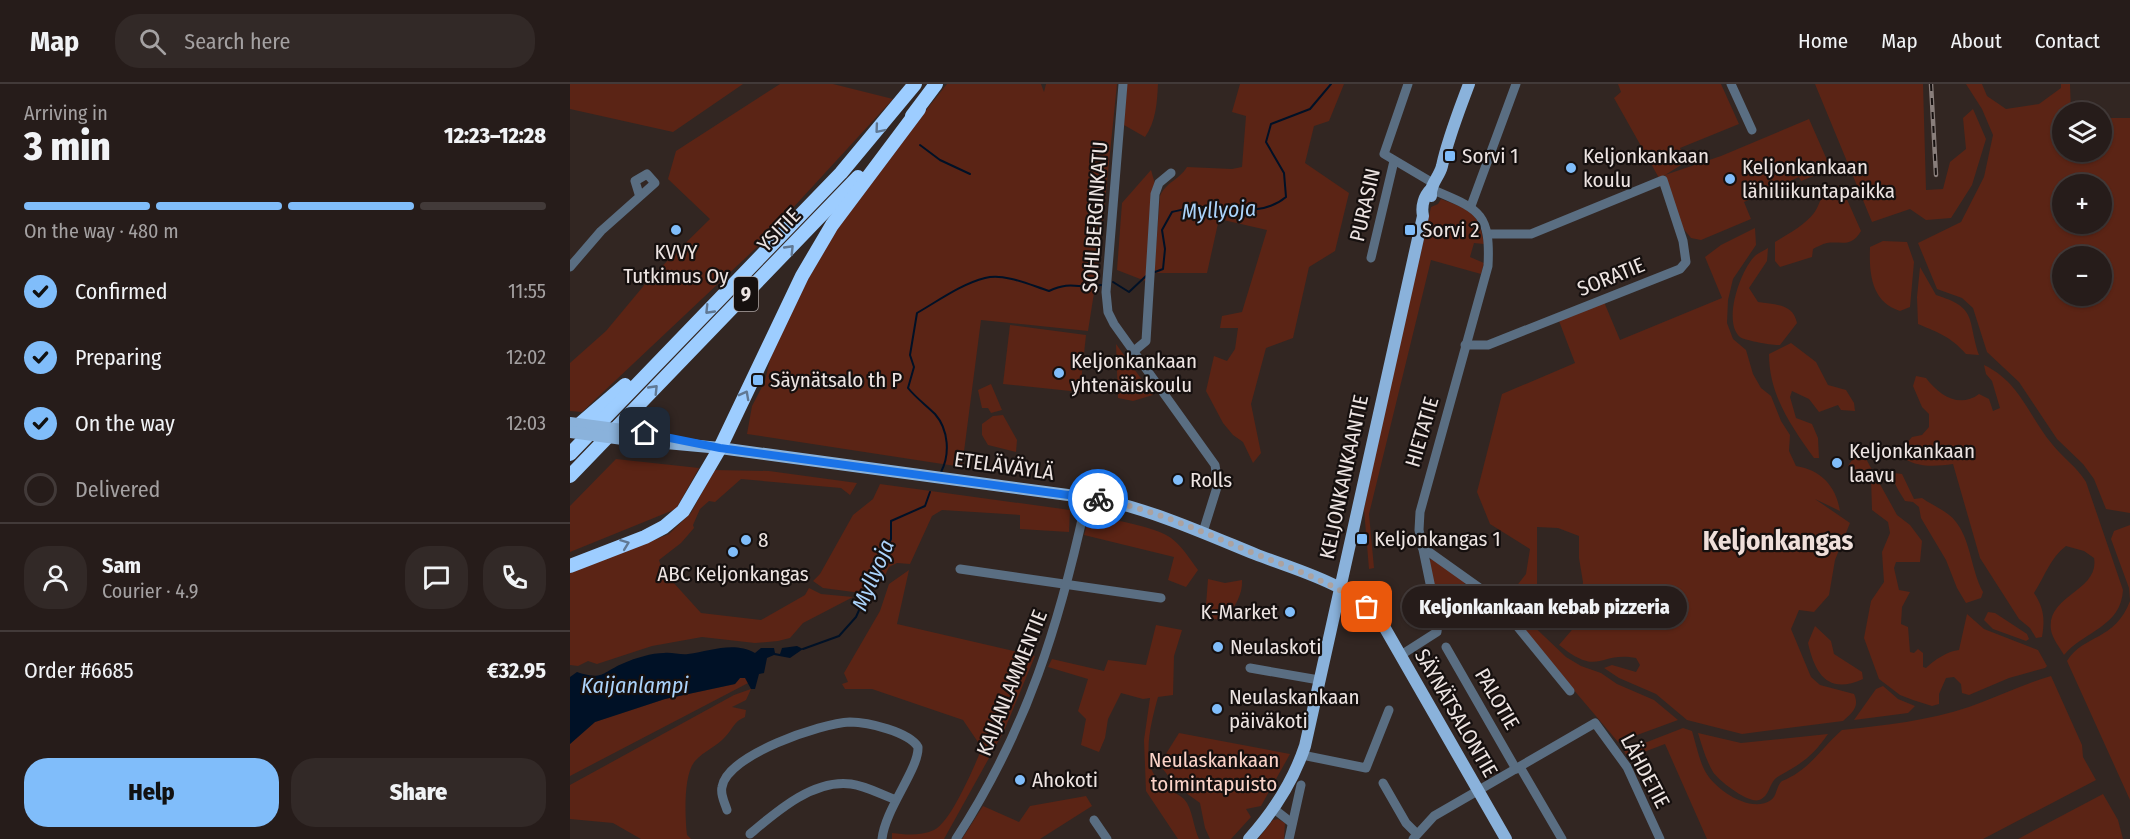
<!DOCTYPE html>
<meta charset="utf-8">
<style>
:root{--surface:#261c1a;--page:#322927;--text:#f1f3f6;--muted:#a4a1a2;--line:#423a39;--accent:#80bdfa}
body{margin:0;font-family:"Fira Sans Condensed",sans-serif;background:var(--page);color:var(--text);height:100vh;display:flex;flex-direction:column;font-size:22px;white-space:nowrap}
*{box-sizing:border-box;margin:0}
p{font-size:20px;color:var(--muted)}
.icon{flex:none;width:33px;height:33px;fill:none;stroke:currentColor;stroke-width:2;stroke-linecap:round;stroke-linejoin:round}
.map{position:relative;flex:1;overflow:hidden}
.drawer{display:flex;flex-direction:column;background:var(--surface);width:570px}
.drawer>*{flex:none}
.controls{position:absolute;left:1482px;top:18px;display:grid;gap:12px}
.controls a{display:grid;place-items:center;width:60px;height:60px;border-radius:50%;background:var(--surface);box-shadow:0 2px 4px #0004,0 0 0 2px var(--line);font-size:30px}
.pin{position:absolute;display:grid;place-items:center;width:51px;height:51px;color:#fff;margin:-26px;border-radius:12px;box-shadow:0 3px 9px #0006}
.courier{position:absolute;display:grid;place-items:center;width:60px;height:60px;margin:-30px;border:4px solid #1a73e8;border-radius:50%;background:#fff;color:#222;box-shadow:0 2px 8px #0007}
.bubble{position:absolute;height:42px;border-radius:21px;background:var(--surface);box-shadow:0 2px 4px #0004,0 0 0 2px var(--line);font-size:20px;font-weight:800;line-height:42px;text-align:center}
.summary em{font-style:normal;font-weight:800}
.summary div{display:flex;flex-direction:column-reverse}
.summary{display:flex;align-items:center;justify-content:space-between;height:102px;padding:0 24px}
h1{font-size:39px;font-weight:800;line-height:45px}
.bar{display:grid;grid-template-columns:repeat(4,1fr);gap:9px 6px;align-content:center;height:72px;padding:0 24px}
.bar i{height:8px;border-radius:4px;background:var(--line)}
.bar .on{background:var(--accent)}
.bar p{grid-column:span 4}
.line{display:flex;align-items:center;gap:15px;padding:0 24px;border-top:2px solid var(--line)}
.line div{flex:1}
.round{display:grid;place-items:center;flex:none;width:63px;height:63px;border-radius:24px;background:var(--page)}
ol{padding:0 24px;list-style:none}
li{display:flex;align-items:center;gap:18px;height:66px}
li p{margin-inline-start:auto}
li .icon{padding:6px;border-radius:50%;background:var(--accent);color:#111;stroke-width:4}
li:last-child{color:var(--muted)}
li i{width:33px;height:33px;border:3px solid var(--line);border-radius:50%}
.action{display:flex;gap:12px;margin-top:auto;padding:12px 24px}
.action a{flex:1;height:69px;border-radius:24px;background:var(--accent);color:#111;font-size:24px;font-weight:800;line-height:69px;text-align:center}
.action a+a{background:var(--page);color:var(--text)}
header{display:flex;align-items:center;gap:36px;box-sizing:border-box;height:84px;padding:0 30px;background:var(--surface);border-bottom:2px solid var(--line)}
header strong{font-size:28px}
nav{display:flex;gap:33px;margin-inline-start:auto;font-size:21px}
.search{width:420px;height:54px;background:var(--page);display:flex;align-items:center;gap:15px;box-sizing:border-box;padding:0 21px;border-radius:24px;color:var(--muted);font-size:22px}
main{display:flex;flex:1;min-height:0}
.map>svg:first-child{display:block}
</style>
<header>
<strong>Map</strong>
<div class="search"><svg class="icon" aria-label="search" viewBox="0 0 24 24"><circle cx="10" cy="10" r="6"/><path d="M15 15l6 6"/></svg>Search here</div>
<nav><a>Home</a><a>Map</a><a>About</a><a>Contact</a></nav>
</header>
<main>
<section class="drawer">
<div class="summary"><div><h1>3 min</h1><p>Arriving in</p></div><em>12:23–12:28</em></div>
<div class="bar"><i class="on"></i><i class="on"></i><i class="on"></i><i></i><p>On the way · 480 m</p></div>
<ol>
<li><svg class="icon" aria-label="check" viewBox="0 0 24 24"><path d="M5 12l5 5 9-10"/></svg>Confirmed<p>11:55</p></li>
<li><svg class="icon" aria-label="check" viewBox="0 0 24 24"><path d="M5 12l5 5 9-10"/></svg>Preparing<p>12:02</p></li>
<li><svg class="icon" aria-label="check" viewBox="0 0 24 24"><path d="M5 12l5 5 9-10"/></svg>On the way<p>12:03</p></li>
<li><i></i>Delivered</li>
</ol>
<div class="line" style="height:108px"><a class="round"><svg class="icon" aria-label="person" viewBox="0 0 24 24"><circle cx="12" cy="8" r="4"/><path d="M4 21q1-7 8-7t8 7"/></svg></a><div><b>Sam</b><p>Courier · 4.9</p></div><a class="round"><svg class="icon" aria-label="chat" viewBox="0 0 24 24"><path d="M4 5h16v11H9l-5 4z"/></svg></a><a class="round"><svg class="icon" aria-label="phone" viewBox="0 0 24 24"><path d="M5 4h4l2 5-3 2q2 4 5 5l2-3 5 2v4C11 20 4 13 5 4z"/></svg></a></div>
<div class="line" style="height:78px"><div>Order #6685</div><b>€32.95</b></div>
<div class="action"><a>Help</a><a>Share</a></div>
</section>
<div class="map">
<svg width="1560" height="755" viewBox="0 0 1560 755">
<rect width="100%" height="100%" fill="#322622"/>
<g fill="#5b2415" fill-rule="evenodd">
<path d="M0 0H173L103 48 0 25Z"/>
<path d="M210 0H263L323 15 186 164 12 328 0 327V279L36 247 81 193 140 135 98 95 106 67Z"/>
<path d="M377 0H471L474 8 476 0H547L529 177 518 247 411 236 392 383 177 350 182 322 195 297 201 271 255 160 316 76Z"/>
<path d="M557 0H588C587 19 586 37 575 53L554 41Z"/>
<path d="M670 0H774L759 37 744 42 735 79 779 109 765 167 739 183 723 254 696 264 681 320 691 369 683 379 673 358 663 351 653 339 636 307 644 272 657 277 665 265 668 244H650L652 232 672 228 697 146 649 135 637 189H584L590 112C596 98 609 96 617 83L662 85 672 83 676 32 662 28Z"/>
<path d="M1048 0H1151L1169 40 1110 64 1116 78 1095 91 1151 72 1239 35 1261 85 1231 97 1229 93 1174 118 1181 135 1131 156 1121 154 1112 143 1095 91 1089 94 1044 14 1051 8Z"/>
<path d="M1245 0H1353L1356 106 1373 105 1380 78 1396 65 1393 34 1403 25 1416 55 1402 101 1381 134 1356 136 1340 125 1302 138Z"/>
<path d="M1396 0H1412L1417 12 1436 25 1469 20 1491 4V0H1500L1501 28H1492V68H1532V34H1560V429L1536 425 1524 395 1513 380 1487 355 1449 298 1417 268 1403 224 1392 214 1367 205 1348 159 1391 138 1414 93 1423 51 1412 25ZM1532 100V140H1492V100ZM1532 172V212H1492V172Z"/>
<path d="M581 86 585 100 578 198 547 186 552 119Z"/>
<path d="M1263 102H1271L1291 147C1281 164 1272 157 1257 159 1252 160 1247 163 1243 165L1242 173 1210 183 1205 177V158C1218 150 1235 141 1244 129 1252 118 1250 108 1263 102Z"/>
<path d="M871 115C900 126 909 128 914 160L904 159 900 173 914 179 911 190 861 176 799 430 804 484 799 485 794 425 845 181 850 173 861 123 868 120Z"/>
<path d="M1185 144 1186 161 1163 195 1158 216 1157 239 1163 255 1176 266 1183 290 1191 304 1201 312 1211 337 1220 351 1219 367 1226 382C1251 386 1266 402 1270 427L1245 415 1280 439 1265 476 1259 511 1244 528 1229 526 1221 545 1241 593 1250 601 1284 610C1290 623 1282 629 1273 637L1172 650 1117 636 1086 610 1049 594 1034 584 1042 581 1066 588 1070 581 1066 574C1028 567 1030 594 989 561L1007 540 1013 498 1009 474V452L988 444 967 443V500L957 511 968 537 934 518 956 490 960 465 920 440 907 408 932 310 1005 279 989 237 1034 218 1050 256 1152 214 1135 173 1151 161Z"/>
<path d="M1313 157 1337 158 1344 178 1340 223 1330 227C1301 218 1299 189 1300 163Z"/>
<path d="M1198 164 1197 177 1179 204 1188 218C1205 221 1223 219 1227 239L1210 261C1204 262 1173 256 1170 253 1152 238 1171 184 1186 171 1190 168 1195 166 1198 164Z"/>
<path d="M1350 183 1366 211C1408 224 1397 235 1409 271L1396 270C1380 252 1369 249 1348 240L1347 213Z"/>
<path d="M440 241 516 251 510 308 433 300Z"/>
<path d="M1221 259 1246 278 1258 301 1276 306 1284 319 1285 327 1271 326 1268 321 1249 328 1239 315 1222 307 1220 313 1226 334 1242 340 1248 354 1249 374H1244C1221 342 1199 311 1199 270Z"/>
<path d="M546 260 583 311 563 317 548 314Z"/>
<path d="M1414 281C1450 298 1458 331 1482 360 1493 374 1507 383 1516 398L1553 506C1551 543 1514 547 1494 571 1490 564 1482 554 1481 546 1476 511 1530 507 1524 474L1514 467 1496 462C1480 474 1475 492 1464 509 1474 524 1475 535 1472 553L1466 554 1460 544 1449 535 1410 474 1383 380C1367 382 1350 384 1335 375L1336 360 1342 353 1352 351 1359 343V330L1352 323 1343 302 1346 292 1356 294C1369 311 1389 325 1409 310L1419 315 1423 327 1430 324 1422 297 1416 290Z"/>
<path d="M421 300 432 326 421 329 418 324H412L408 306Z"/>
<path d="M433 331 447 356 446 368 418 361 412 351V340L423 332Z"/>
<path d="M1290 364 1327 431 1340 441 1352 457 1350 478H1326L1324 484 1329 506 1340 508 1332 523 1331 540 1338 543 1340 568 1344 569 1348 565 1353 569V583L1356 584C1364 576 1378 567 1389 566L1397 530 1414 545 1468 566 1477 582 1475 584 1439 594 1399 611 1392 609 1391 600 1384 593 1376 594 1369 610V620L1362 622 1343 616 1330 611 1309 595 1294 554 1301 517 1314 498 1312 468 1320 449 1318 438 1302 426 1301 393 1278 382Z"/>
<path d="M46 375 129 384 106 425 0 468V422Z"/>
<path d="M144 386 199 387 287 399 280 411 271 404 171 395 145 418 139 417 130 425 123 441 124 444 111 459 89 476 92 486 131 529 191 536 235 511 239 504 251 510 283 513 233 539 220 554 208 557 185 559 132 553 82 562 27 580 18 577 8 582 0 581V489L99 450 121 429Z"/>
<path d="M1324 389 1332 390 1344 415 1352 414C1363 422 1378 427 1386 438 1401 457 1401 486 1413 508L1411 514 1396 519 1387 504 1376 476 1351 434 1349 423 1343 418 1335 417C1330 408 1322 399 1324 389Z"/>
<path d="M310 400 500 426 499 448 450 445V431L372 426 362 432 340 480 327 479 319 483 312 498 291 509 253 504 243 497 250 490 283 431 303 415Z"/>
<path d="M520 432C538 434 587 443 601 454 612 462 619 474 628 486L616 503 598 496 604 473 514 451Z"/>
<path d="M1560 441V516L1559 504 1541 455 1544 447Z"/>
<path d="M863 474 897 498 865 518 856 479Z"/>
<path d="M339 486 327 540 465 572 434 647 374 755H322V749C337 751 350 752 364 746 381 738 404 683 412 664L393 636 302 605H275L272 600 278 598 274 589 310 527 319 500Z"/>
<path d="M638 495 655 499 672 496C673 511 664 524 654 536L635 534Z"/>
<path d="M1560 517V716L1497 577C1514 550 1545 557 1560 517Z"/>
<path d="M934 524 952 531 996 573 1011 582 1031 589 1047 600 1084 616 1108 636 1048 658Z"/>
<path d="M1418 528 1425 529 1457 550 1459 555 1456 557 1423 545 1414 536Z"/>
<path d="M586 541 612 546 604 572 603 611 588 613C582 635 570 677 588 696 595 704 606 708 614 715 623 725 623 743 629 755H608L576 707 574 656 580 614 573 615 551 609 538 635 535 654 529 668 511 661 516 635 508 627 518 595 478 583 482 575 534 587 538 576 576 581Z"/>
<path d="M1245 542 1261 557 1264 570 1292 588 1293 595C1258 611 1245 590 1238 559Z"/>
<path d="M1481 592 1512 661 1513 673 1526 696 1413 755H1137L1095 660 1058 674 1054 667 1113 644 1122 647C1126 660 1129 676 1135 687 1145 706 1181 730 1201 716 1207 712 1206 702 1212 697 1240 686 1251 664 1272 646 1315 641 1358 637 1399 623 1427 613 1453 600 1481 592Z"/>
<path d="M170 594H176L180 598 0 692V660L25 638 95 615 165 600Z"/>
<path d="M1313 602 1328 615 1345 622 1338 629 1284 636 1306 605Z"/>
<path d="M181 605 176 616 162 623 176 626 175 633C163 638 163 645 155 653 147 662 134 667 125 677 113 691 115 733 117 751L121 755H71L43 739 0 735V701L164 611Z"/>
<path d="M609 649 720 670 691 722 676 725 681 733 661 755H640L635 744 630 719 605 701 593 685 594 673Z"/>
<path d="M1128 649 1171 659 1258 650C1242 673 1232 679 1209 692 1198 698 1201 712 1189 716 1179 720 1149 697 1143 688 1136 676 1132 662 1128 649Z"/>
<path d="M1533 710 1548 736 1553 755H1448Z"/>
<path d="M516 712 522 722 470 755H392L413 722 449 738 460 722Z"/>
<path d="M708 735 715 739 714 755H688L703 736Z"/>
</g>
<path fill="#001126" d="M227 562 233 565 220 574 204 571 197 574 194 589 189 590 185 605H181L175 594H170L165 600 95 615 25 638 0 660V593L7 588C34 597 32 588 54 579 65 574 82 569 94 569 102 568 110 571 118 570 140 567 164 557 185 569L191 564H204L205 569 210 570 212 564Z"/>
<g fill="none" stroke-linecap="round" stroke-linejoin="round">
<g stroke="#001126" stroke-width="2">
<path d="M350 61 370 76 400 90"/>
<path d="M585 188 593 185 595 165 592 146 602 128C611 126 621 123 630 123 660 122 691 134 716 113L714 89 696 58 701 40 740 25 761 0"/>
<path d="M543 198 559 208 576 192"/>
<path d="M371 388C380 371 379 346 365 330 356 321 346 314 338 304L344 283 340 271 347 229C368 217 391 200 415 194 435 189 460 201 479 207 503 196 508 206 531 201"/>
<path d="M233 565 269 552 286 533 321 455V437L355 422 360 408"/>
</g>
<g stroke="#5a6e82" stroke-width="9">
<path d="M553 0 536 208 538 228 544 240 645 381 648 400 633 448"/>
<path d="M838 0 814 70 863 99"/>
<path d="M1161 0 1182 46"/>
<path d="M901 122 946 0"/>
<path d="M801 174 824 77"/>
<path d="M0 183 31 147 85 99 77 90 65 97 69 110"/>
<path d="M895 261H918L1110 185 1116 178 1113 157 1093 96 961 150H919"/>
<path d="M564 267 576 257 585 110 589 99 601 89"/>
<path d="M852 463 925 515 1000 607"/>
<path d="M390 485 591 514"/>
<path d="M876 563 946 685"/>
<path d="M831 571 867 548 868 538 849 446 850 428 918 182C921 126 907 125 861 105"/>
<path d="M680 584 749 596"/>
<path d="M732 671 796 684 819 626"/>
<path d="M950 683 992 755"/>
<path d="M813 699 836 739 847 750"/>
<path d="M704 725 722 739"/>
<path d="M157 726C155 719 150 711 152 703 157 671 251 639 280 638 298 638 339 648 348 663 349 685 315 725 312 755"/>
<path d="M524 736 537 755"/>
<path d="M180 750C206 728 243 695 281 700 296 702 310 710 324 715"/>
<path d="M386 755C457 646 490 539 517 413"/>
<path d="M719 755 731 701"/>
<path d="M843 755 864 732 1025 639 1057 683 1090 755"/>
</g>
<g stroke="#8ab2db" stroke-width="12">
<path d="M861 112C860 99 869 94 872 82 878 54 889 27 899 0"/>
<path d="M53 355 150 364 535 416C587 428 636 450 685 470 728 487 784 500 812 539L936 755"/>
<path d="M679 755C704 727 723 698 735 662L853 132C851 122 854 112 861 105"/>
</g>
<g stroke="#9dcdff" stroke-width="14">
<path d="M342 32 366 0"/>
<path d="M4 345 55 301"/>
<path d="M0 370 271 89 345 0"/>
<path d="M0 392 288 93"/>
<path d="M0 482 75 453 94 443 113 427 150 364 232 192 262 141 349 25"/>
</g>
<g stroke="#897e7b" stroke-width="4.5">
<path id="rail" d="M1361 0 1366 91"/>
</g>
<use href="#rail" stroke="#16100f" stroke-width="2" stroke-dasharray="7" stroke-linecap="butt"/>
<g stroke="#8ab2db" stroke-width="12">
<path d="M0 339 75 349"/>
<path d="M0 348 53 355"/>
</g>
</g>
<defs><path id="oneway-chevron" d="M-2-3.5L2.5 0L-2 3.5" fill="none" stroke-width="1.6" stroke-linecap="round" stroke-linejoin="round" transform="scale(1.5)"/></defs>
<g stroke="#607893">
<use href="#oneway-chevron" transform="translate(309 45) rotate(130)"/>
<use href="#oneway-chevron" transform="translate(220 165) rotate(-46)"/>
<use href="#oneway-chevron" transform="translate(139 226) rotate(134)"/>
<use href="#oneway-chevron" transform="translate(84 305) rotate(-46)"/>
<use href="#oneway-chevron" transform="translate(175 311) rotate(-62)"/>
<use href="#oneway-chevron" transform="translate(55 460) rotate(-21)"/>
</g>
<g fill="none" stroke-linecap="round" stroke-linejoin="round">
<path stroke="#aca29f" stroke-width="6" stroke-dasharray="0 10.8" d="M528 415C580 424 628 446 676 466 718 483 760 497 797 523"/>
<path stroke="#1a73e8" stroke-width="8" d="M75 349 150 364 528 415"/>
</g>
<g fill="#80bdfa" stroke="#16100f" stroke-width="2">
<rect x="874" y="66" width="12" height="12" rx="3"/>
<circle cx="1001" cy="84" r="6"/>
<circle cx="1160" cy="95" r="6"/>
<circle cx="106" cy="146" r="6"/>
<rect x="834" y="140" width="12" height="12" rx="3"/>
<circle cx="489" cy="289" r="6"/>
<rect x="182" y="290" width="12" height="12" rx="3"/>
<circle cx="1267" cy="379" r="6"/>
<circle cx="608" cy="396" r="6"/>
<rect x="786" y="449" width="12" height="12" rx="3"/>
<circle cx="176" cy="456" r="6"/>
<circle cx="163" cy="468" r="6"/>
<circle cx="720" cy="528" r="6"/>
<circle cx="648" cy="563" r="6"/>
<circle cx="647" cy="625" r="6"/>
<circle cx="450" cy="696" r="6"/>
</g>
<g text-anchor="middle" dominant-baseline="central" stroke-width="4.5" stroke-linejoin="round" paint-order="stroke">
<rect fill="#16100f" stroke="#aca4a3" stroke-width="1.5" x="164" y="193" width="24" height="34" rx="4.5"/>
<g font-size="20" font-weight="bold" fill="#ede4e2">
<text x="176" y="210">9</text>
</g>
<g font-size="21" fill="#ede4e2" stroke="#16100f" text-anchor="start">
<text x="892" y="72">Sorvi 1</text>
<text x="1013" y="72">Keljonkankaan<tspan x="1013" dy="24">koulu</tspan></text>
<text x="1172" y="83">Keljonkankaan<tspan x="1172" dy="24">lähiliikuntapaikka</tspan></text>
<text x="852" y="146">Sorvi 2</text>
<text x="106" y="168" text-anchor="middle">KVVY<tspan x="106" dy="24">Tutkimus Oy</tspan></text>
<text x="501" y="277">Keljonkankaan<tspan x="501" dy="24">yhtenäiskoulu</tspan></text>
<text x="200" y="296">Säynätsalo th P</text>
<text x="1279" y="367">Keljonkankaan<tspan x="1279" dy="24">laavu</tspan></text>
<text x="620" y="396">Rolls</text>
<text x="804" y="455">Keljonkangas 1</text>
<text x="188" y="456">8</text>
<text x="163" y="490" text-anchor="middle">ABC Keljonkangas</text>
<text x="708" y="528" text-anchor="end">K-Market</text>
<text x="660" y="563">Neulaskoti</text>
<text x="659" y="613">Neulaskankaan<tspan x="659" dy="24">päiväkoti</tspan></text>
<text x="462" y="696">Ahokoti</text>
</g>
<g font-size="21" fill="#ede4e2" stroke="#16100f">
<text transform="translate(795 121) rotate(-77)">PURASIN</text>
<text transform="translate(525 133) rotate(-86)">SOHLBERGINKATU</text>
<text transform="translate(209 146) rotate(-46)">YSITIE</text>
<text transform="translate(1041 193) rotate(-22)">SORATIE</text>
<text transform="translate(852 348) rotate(-74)">HIETATIE</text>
<text transform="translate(434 382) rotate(8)">ETELÄVÄYLÄ</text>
<text transform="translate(774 393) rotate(-78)">KELJONKANKAANTIE</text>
<text transform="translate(442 599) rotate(-68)">KAIJANLAMMENTIE</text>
<text transform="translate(927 615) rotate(60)">PALOTIE</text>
<text transform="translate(886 629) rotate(60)">SÄYNÄTSALONTIE</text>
<text transform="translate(1075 687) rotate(62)">LÄHDETIE</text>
</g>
<g font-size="21" fill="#fbd3c8" stroke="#16100f">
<text x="644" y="676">Neulaskankaan<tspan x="644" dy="24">toimintapuisto</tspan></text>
</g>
<g font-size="22" font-style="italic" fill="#abd3fb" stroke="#16100f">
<text transform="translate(649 126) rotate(-3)">Myllyoja</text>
<text transform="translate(303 491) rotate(-67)">Myllyoja</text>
<text x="65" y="601">Kaijanlampi</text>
</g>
<g font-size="27" font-weight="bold" fill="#efdfda" stroke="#16100f">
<text x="1208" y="457">Keljonkangas</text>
</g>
</g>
</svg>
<div class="controls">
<a><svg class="icon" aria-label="layers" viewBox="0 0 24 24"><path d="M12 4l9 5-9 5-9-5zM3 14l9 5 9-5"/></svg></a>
<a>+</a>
<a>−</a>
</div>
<div class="pin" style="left:797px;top:523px;background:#ea580c"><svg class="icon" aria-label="bag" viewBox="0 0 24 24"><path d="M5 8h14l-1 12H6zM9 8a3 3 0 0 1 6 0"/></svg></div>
<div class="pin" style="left:75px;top:349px;background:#1f2937"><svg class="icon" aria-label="home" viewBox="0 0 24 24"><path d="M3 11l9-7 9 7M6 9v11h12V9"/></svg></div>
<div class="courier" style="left:528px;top:415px"><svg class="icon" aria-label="bike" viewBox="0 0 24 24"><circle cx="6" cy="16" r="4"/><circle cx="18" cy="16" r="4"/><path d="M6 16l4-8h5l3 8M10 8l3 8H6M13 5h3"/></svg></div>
<div class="bubble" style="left:832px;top:502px;width:285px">Keljonkankaan kebab pizzeria</div>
</div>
</main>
